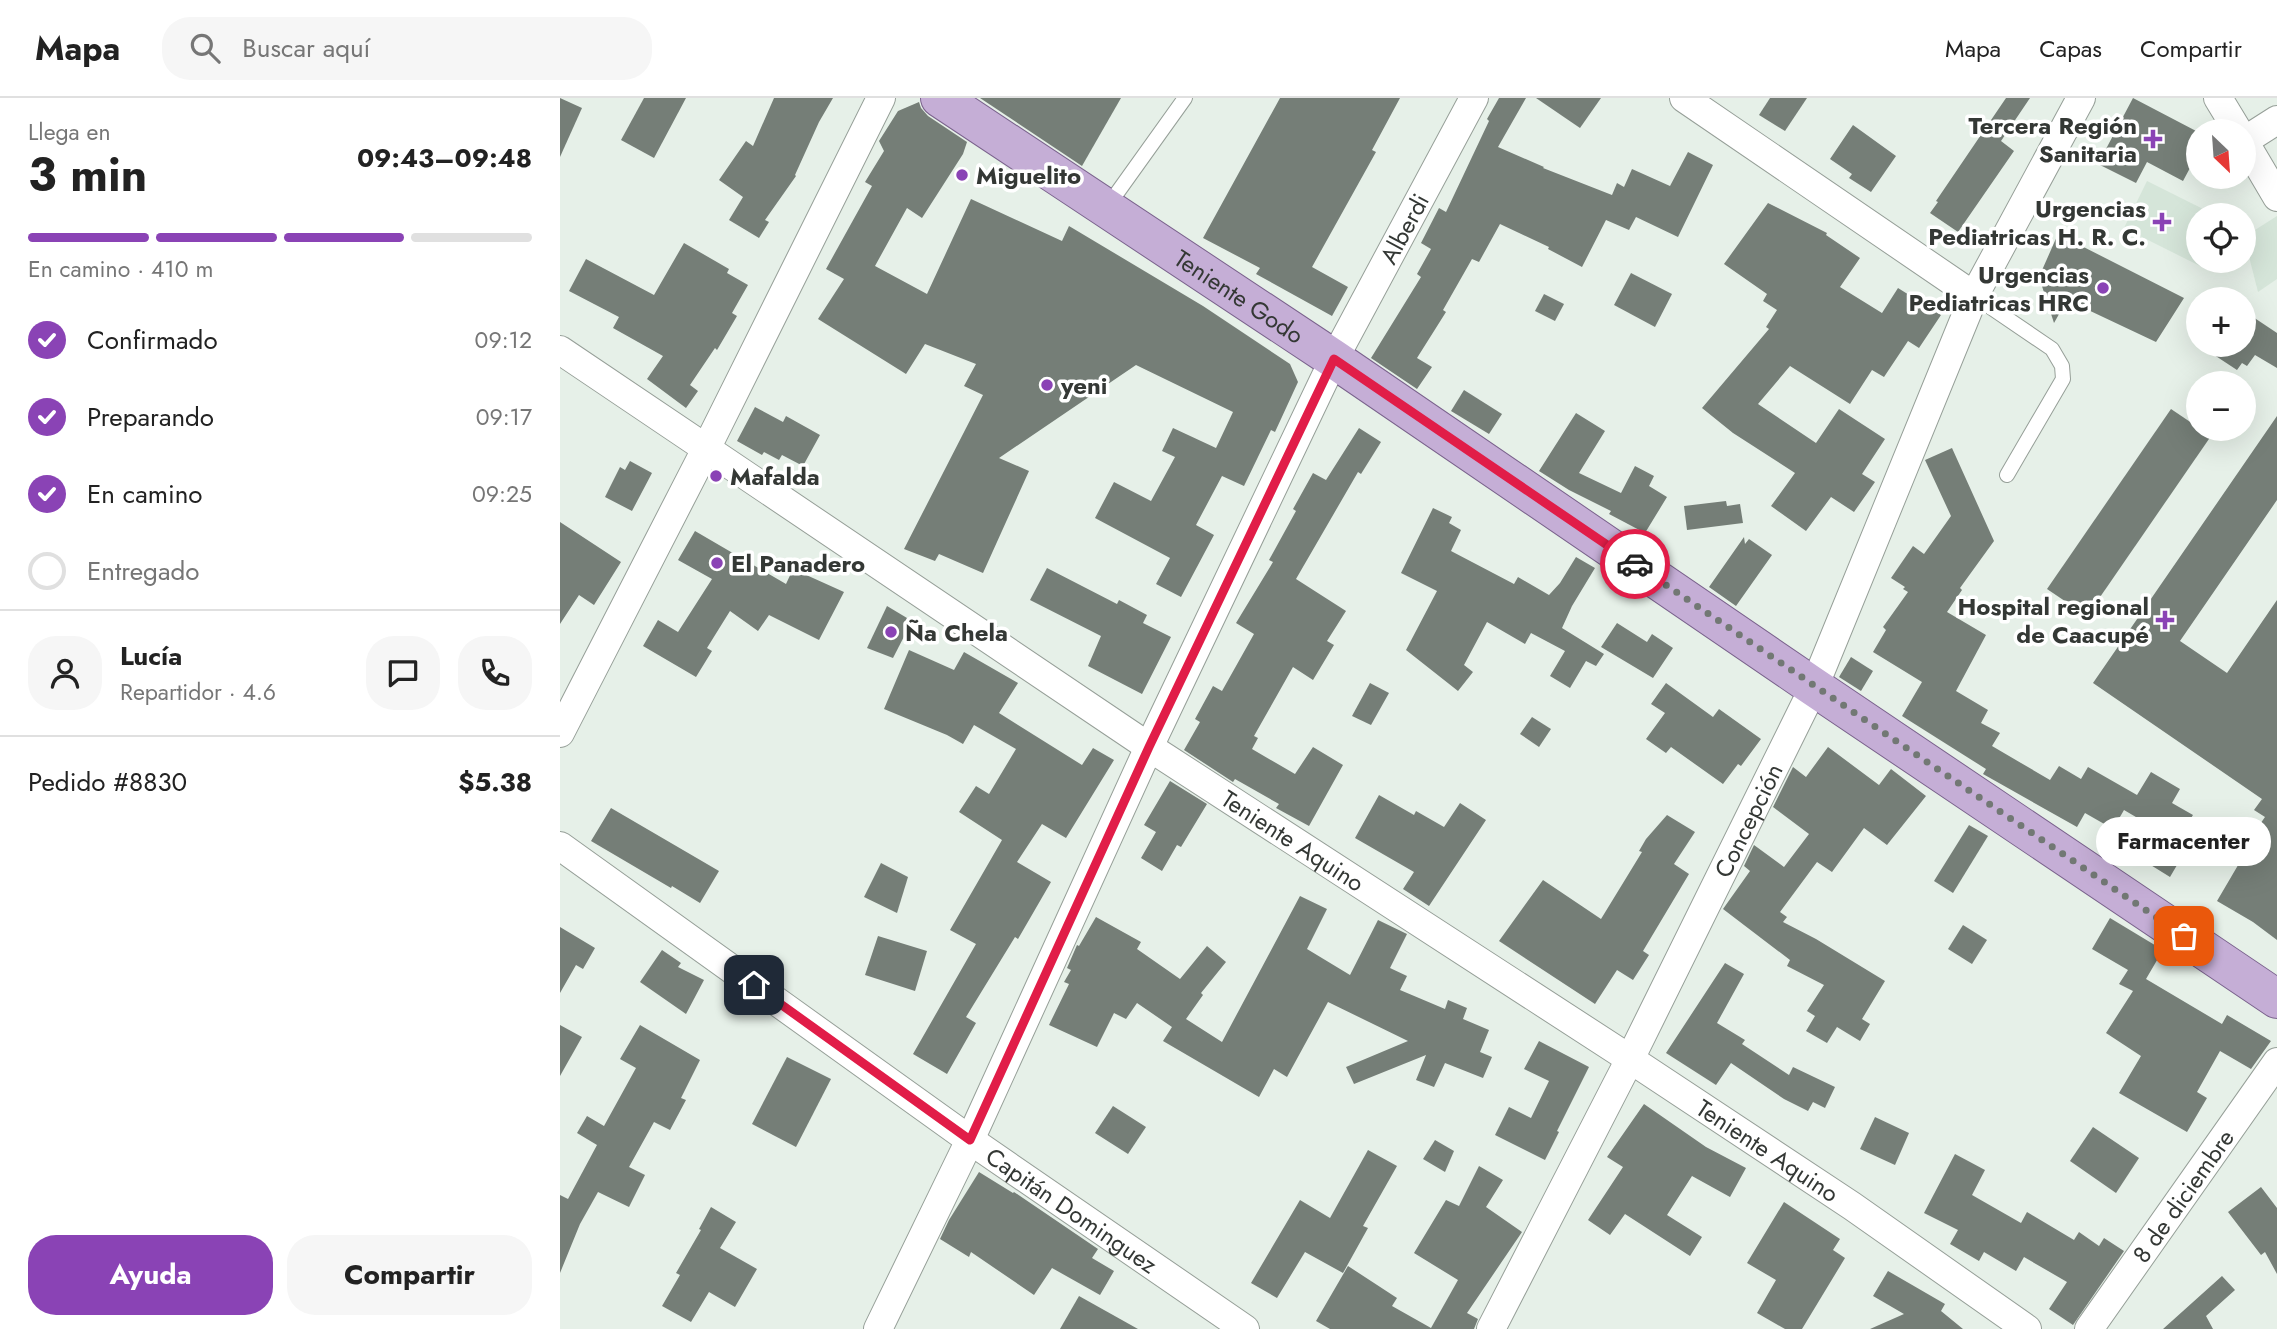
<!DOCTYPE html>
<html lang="es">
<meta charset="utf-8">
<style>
:root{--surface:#fff;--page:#f6f6f6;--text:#222;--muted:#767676;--line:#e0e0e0;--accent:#8a43b5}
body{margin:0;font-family:Jost,sans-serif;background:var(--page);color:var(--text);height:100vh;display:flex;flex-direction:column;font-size:26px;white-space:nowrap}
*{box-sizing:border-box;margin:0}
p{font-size:23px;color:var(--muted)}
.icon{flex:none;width:38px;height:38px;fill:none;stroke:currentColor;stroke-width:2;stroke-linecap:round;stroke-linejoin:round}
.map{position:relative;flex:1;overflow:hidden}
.drawer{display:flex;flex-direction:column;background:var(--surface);width:560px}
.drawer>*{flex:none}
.needle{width:46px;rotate:155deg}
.tools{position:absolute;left:1626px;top:21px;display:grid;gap:14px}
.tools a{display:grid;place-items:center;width:70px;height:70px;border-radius:50%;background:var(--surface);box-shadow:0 7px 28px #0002;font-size:35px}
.pin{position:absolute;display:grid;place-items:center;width:60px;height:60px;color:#fff;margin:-30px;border-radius:14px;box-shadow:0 4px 10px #0006}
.courier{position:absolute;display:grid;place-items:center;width:70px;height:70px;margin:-35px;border:5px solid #e11d48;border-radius:50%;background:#fff;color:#222;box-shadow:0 2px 9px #0007}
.bubble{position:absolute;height:49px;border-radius:24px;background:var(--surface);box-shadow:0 7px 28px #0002;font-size:23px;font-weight:700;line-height:49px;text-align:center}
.summary em{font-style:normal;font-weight:700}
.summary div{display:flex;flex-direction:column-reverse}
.summary{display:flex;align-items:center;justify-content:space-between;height:119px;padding:0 28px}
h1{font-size:46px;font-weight:700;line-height:52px}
.bar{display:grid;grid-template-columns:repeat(4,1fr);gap:10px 7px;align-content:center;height:84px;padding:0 28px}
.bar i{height:9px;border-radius:5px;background:var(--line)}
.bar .on{background:var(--accent)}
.bar p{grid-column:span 4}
.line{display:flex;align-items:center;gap:18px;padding:0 28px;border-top:2px solid var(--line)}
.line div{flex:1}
.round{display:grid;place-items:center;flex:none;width:74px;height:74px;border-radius:28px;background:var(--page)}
ol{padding:0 28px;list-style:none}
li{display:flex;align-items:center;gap:21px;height:77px}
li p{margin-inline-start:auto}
li .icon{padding:7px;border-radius:50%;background:var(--accent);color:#fff;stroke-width:4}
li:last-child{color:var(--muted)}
li i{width:38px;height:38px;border:4px solid var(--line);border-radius:50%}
.action{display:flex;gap:14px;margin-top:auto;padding:14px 28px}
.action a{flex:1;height:80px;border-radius:28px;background:var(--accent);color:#fff;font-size:28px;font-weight:700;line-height:80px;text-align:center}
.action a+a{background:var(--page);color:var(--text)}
header{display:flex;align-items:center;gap:42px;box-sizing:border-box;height:98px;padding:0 35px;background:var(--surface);border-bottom:2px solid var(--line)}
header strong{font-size:33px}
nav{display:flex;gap:38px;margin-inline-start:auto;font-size:24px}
.search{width:490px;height:63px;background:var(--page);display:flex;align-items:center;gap:18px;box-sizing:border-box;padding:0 24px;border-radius:28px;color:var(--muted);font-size:26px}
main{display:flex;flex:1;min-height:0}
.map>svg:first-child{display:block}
</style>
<header>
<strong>Mapa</strong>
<div class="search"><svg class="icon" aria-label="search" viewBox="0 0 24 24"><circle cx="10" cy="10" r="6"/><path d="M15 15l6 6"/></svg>Buscar aquí</div>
<nav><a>Mapa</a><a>Capas</a><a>Compartir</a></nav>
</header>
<main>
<section class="drawer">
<div class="summary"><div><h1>3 min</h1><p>Llega en</p></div><em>09:43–09:48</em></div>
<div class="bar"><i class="on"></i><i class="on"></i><i class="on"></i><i></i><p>En camino · 410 m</p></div>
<ol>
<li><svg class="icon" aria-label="check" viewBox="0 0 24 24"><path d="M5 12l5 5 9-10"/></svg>Confirmado<p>09:12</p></li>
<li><svg class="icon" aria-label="check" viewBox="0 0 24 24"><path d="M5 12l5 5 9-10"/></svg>Preparando<p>09:17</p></li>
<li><svg class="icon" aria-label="check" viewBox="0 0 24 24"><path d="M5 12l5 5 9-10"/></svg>En camino<p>09:25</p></li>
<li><i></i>Entregado</li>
</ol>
<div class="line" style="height:126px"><a class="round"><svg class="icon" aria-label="person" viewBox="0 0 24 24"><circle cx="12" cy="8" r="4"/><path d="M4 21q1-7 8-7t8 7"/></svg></a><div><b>Lucía</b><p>Repartidor · 4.6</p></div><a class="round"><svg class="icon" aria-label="chat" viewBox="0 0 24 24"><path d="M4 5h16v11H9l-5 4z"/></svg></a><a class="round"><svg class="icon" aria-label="phone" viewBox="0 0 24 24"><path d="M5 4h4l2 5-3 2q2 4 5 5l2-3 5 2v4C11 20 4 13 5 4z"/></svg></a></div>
<div class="line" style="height:91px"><div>Pedido #8830</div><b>$5.38</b></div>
<div class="action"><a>Ayuda</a><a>Compartir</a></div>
</section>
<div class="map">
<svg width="1717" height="1231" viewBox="0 0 1717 1231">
<rect width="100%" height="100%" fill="#e6f0e8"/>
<g fill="#d5e5d9">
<path d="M1587 83 1655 117H1638V163H1655L1650 173 1564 130Z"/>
<path d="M1717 118V181L1698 194 1684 139Z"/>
</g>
<g fill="#757e77">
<path d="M0 0 22 10 0 59Z"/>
<path d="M84 0H126L94 60 61 42Z"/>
<path d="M214 0H273L259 24 235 77 236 78 205 122 209 124 199 140 169 122 183 99 159 82 186 43 193 48Z"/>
<path d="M420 0H561L522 68Z"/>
<path d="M720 0H840L812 52 816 54 752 169 788 189 772 218 696 176 700 170 643 140Z"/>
<path d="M939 0H966L938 49 984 69 983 70 1052 97 1057 85 1064 89 1072 71 1110 88 1128 54 1153 67 1118 139 1076 119 1069 132 1046 122 1022 169 988 151 989 149 940 126 919 164 912 161 883 212 886 214 857 260 872 269 857 291 811 260 861 179 857 176 871 151 861 145 879 110 886 114 929 23 927 21Z"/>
<path d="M976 0H1041L1020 30Z"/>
<path d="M1210 0H1247L1225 33 1199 17Z"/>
<path d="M1446 0H1470L1441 43 1454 53 1398 134 1370 115 1378 104 1376 103Z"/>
<path d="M1573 0 1638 34V55L1623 83 1587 64 1576 85 1538 66Z"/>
<path d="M359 4 361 10 368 18 407 44 403 56 362 120 347 110 315 168 367 196 411 101 502 143 509 128 643 208 730 266 738 284 715 334 711 332 684 388 662 378 636 427 654 437 621 499 596 486 610 460 535 420 554 384 591 403 615 359 602 353 613 330 656 350 673 314 576 267 439 360 469 373 423 475 379 456 375 463 344 451 423 297 404 288 416 266 365 246 346 276 258 221 284 181 266 171 312 88 305 84 324 53 319 43 338 13Z"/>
<path d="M1293 27 1336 58 1311 94 1289 80 1292 76 1270 61Z"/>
<path d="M1208 105 1267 135 1266 137 1300 160 1280 189 1322 215 1338 190 1381 217 1359 250 1348 243 1324 279 1312 272 1290 306 1230 268 1198 306 1256 345 1279 311 1325 341 1302 376 1315 384 1294 414 1271 399 1246 433 1211 408 1235 375 1173 335 1142 310 1209 231 1206 229 1217 212 1203 203 1207 196 1164 166Z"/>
<path d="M1498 136 1624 200 1596 244 1507 202 1494 225 1479 179Z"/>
<path d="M124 145 169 171 167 175 188 187 172 215 177 218 157 252 155 250 130 287 138 293 126 310 87 281 103 258 53 230 59 219 9 193 26 161 94 197Z"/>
<path d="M1071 175 1112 196 1095 229 1054 207Z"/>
<path d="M984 196 1004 206 995 223 975 213Z"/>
<path d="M1684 213 1717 235V270L1695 257 1687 268 1682 265 1677 272 1639 247H1684Z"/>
<path d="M904 292 942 316 929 336 891 313Z"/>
<path d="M195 309 223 324 226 318 260 337 243 368 222 357 219 362 204 354 202 357 177 343Z"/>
<path d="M1611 311 1651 338 1527 518 1487 491Z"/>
<path d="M1016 315 1045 333 1019 375 1061 395 1075 368 1094 378 1089 388 1107 399 1085 435 1049 416 1051 413 1009 392 979 373Z"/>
<path d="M1717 318V402L1620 543 1667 575 1717 502V842L1693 824 1657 803 1684 757 1680 755 1705 719 1694 712 1702 701 1533 585Z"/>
<path d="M799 330 821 344 801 376 798 374 736 481 786 513 767 543 774 547 753 582 733 569 694 638 698 640 692 651 735 676 753 649 783 667 749 728 716 710 719 706 675 681 673 684 624 652 640 624 635 621 653 588 662 593 694 536 676 525 713 464 709 462 736 413 733 411 753 375 766 382Z"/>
<path d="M1392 350 1434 443 1400 490 1402 492 1387 514 1426 537 1396 593 1428 612 1421 625 1440 635 1432 648 1490 682 1499 668 1521 681 1528 669 1577 697 1591 674 1620 691 1612 705 1633 717 1619 739 1630 745 1610 779 1581 761 1598 732 1564 712 1553 731 1525 715 1517 729 1423 676 1426 671 1342 618 1362 584 1313 554 1326 532 1323 529 1348 494 1343 491 1345 489 1331 480 1353 448 1364 456 1391 418 1365 362Z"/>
<path d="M70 363 92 375 72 413 45 399 60 369 65 372Z"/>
<path d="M1166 403 1167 408 1180 406 1183 425 1127 432 1124 408Z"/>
<path d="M873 410 892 419 889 425 901 432 891 453 954 486 958 479 989 497 1000 485 1016 459 1035 470 1012 508 1002 530 1044 556 1036 568 1026 563 1010 590 990 578 1005 553 971 535 965 546 927 524 904 567 913 574 898 593 846 552 877 493 841 475Z"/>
<path d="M0 424 61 464 34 507 19 497 0 526Z"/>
<path d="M135 433 226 486 233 471 284 494 259 542 209 517 198 533 170 513 147 550 152 553 136 579 83 548 98 522 118 534 152 481 118 462Z"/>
<path d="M1184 439 1185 446 1189 441 1212 457 1176 508 1149 489Z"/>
<path d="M487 470 557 506 559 502 587 517 583 525 611 539 582 596 528 568 541 538 470 502Z"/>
<path d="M327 508 352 523 333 560 307 550Z"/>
<path d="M1057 525 1087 544 1092 536 1113 550 1093 580 1041 549Z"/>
<path d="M349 552 394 572 404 554 458 585 439 615 522 667 533 650 554 662 506 740 482 726 457 764 491 784 458 841 455 839 406 919 416 925 387 976 353 956 416 846 390 832 442 742 399 714 416 688 429 696 456 651 414 627 403 646 387 637 324 611Z"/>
<path d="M1291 559 1313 573 1301 593 1279 579Z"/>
<path d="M810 585 829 595 811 627 792 618Z"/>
<path d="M1106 585 1153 619 1159 611 1201 641 1181 668 1178 666 1163 686 1111 649 1106 655 1086 641 1105 615 1091 606Z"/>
<path d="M972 619 991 631 979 649 960 636Z"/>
<path d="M1268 649 1319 687 1331 671 1366 698 1327 747 1304 730 1272 774 1257 764 1220 814 1227 819 1223 824 1256 841 1325 883 1302 921 1310 926 1300 943 1277 929 1267 945 1246 933 1255 918 1247 913 1264 887 1227 868 1230 862 1163 811 1190 773 1184 768 1194 747 1224 769 1249 736 1213 709 1233 669 1246 679Z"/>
<path d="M610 683 647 706 621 749 617 747 602 773 581 760 596 734 584 727Z"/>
<path d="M819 697 854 717 856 713 884 729 900 705 926 722 869 808 843 791 854 774 795 740Z"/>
<path d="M51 710 159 773 140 805 112 788 111 790 31 743Z"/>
<path d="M1107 717 1135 734 1114 766 1129 776 1083 853 1089 857 1073 882 1057 872 1035 906 939 843 983 782 1041 821 1082 754 1079 753 1086 741Z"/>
<path d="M1409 727 1428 738 1393 795 1374 783Z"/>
<path d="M321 765 348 779 337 815 304 799Z"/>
<path d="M740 798 767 811 747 851 790 877 818 822 847 836 830 870 847 878 840 892 885 911 888 902 907 910 903 921 929 932 920 954 932 959 923 980 885 965 874 989 856 982 866 957 794 986 786 969 848 943 768 904 727 979 714 971 699 999 603 943 612 929 577 905 566 921 554 915 537 949 489 927 509 886 504 884 511 872 507 870 517 847 519 848 536 819 581 844 577 851 620 881 647 848 666 864 641 895 643 897 626 921 662 944Z"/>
<path d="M1550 820 1603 852 1586 881 1662 926 1667 917 1711 943 1691 971 1660 953 1637 994 1647 1000 1627 1034 1559 995 1581 958 1546 935 1573 893 1559 886 1568 872 1532 851Z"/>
<path d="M1403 827 1427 842 1412 866 1388 851Z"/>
<path d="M0 829 35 850 23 871 16 867 0 895Z"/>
<path d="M318 838 367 853 355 893 305 877Z"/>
<path d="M102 852 121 865 118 869 144 882 126 916 80 884Z"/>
<path d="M1165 865 1184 876 1157 925 1185 942 1182 946 1229 977 1233 969 1275 989 1265 1010 1253 1004 1248 1013 1224 1001 1171 965 1156 987 1106 955Z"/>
<path d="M0 927 22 939 0 978Z"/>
<path d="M80 927 140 962 121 1000 126 1002 110 1032 94 1024 69 1069 85 1077 69 1109 38 1094 20 1126 0 1175V1097L8 1101 37 1047 17 1035 27 1018 44 1028 76 970 60 961Z"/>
<path d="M979 943 1029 969 997 1033 999 1034 985 1062 935 1037 949 1009 971 1020 989 983 964 971Z"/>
<path d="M227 959 271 981 236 1049 192 1026Z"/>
<path d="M1084 1006 1146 1049 1186 1070 1170 1099 1132 1078 1107 1117 1142 1139 1130 1158 1065 1116 1050 1137 1028 1122 1063 1069 1047 1059Z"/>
<path d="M553 1008 586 1029 568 1056 535 1035Z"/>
<path d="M1315 1019 1349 1035 1335 1067 1300 1051Z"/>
<path d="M1533 1029 1579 1060 1556 1095 1510 1063Z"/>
<path d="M875 1042 894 1053 885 1074 863 1061Z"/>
<path d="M808 1052 837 1068 803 1128 808 1130 783 1175 745 1154 717 1200 691 1185 740 1102 770 1120Z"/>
<path d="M1395 1056 1425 1072 1412 1097 1461 1125 1467 1114 1514 1142 1519 1134 1539 1148 1544 1140 1564 1153 1513 1227 1489 1211 1507 1184 1464 1159 1456 1173 1424 1154 1419 1163 1390 1146 1398 1132 1364 1115Z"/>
<path d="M919 1068 943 1082 926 1109 962 1134 907 1215 918 1221 914 1231H770L756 1223 788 1168 837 1200 832 1208 871 1230 898 1182 854 1155 886 1102 899 1108Z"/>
<path d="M419 1074 453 1095 454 1094 538 1151 532 1160 554 1173 540 1197 492 1170 474 1197 411 1154 409 1159 380 1141 389 1122Z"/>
<path d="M1701 1089 1717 1110V1176L1705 1154 1701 1157 1668 1114Z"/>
<path d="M1224 1104 1280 1141 1273 1152 1285 1160 1242 1231H1225L1197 1215 1216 1182 1187 1165Z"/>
<path d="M151 1109 176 1124 160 1150 197 1171 175 1209 149 1194 131 1224 102 1208 120 1177 116 1175 141 1132 139 1131Z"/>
<path d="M1328 1173 1385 1206 1381 1213 1403 1231H1310L1344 1216 1313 1198Z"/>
<path d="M1662 1178 1675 1192 1646 1218 1653 1231H1603Z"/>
<path d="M519 1198 578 1231H500Z"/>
</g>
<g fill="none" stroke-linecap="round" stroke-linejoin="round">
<g stroke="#969f98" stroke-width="16">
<g id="service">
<path d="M547 109 625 0"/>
<path d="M1414 198 1492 251 1502 268 1503 281 1447 377"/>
</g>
</g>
<g stroke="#969f98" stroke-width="30">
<g id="minor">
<path d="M1124 0 1414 198"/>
<path d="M1658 0 1678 33"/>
<path d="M1684 43 1717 99"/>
<path d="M1684 43 1717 22"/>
<path id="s1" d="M0 252 589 649 1070 961 1292 1108 1467 1231"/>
<path d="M0 635 146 351 321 0"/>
<path id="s2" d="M0 748 410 1042 685 1231"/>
<path id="s3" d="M318 1231 410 1042 589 649 774 261 914 0"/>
<path id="s4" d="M931 1231 1070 961 1254 589 1414 198 1521 0"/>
<path id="s5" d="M1529 1231 1717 964"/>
</g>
</g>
<g stroke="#7a628c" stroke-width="40">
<g id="primary">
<path id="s6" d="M380 0 774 261 1254 589 1717 901"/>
</g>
</g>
<use href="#service" stroke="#fff" stroke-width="14"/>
<use href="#minor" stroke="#fff" stroke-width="28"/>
<use href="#primary" stroke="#c5aed6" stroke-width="38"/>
</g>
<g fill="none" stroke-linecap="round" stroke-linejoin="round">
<path stroke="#727874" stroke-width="7" stroke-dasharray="0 12.6" d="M1075 466 1624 838"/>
<path stroke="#e11d48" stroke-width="9" d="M194 887 410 1042 589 649 774 261 1075 466"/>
</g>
<g fill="#8a43b5" stroke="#fff" stroke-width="2.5">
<path d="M1589.5 30.5h7v7h7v7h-7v7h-7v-7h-7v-7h7z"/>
<circle cx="402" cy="77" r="7"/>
<path d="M1598.5 113.5h7v7h7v7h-7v7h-7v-7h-7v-7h7z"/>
<circle cx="1543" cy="190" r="7"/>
<circle cx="487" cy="287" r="7"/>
<circle cx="156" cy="378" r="7"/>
<circle cx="157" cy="465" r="7"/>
<path d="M1601.5 511.5h7v7h7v7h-7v7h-7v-7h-7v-7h7z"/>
<circle cx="331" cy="534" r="7"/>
</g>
<g text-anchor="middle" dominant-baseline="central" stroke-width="7" stroke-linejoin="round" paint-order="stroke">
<g font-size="24" font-weight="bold" fill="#343835" stroke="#fff" text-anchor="start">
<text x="1577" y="27" text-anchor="end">Tercera Región<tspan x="1577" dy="28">Sanitaria</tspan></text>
<text x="416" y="77">Miguelito</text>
<text x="1586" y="110" text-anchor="end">Urgencias<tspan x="1586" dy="28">Pediatricas H. R. C.</tspan></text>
<text x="1529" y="176" text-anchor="end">Urgencias<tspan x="1529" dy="28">Pediatricas HRC</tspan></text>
<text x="501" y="287">yeni</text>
<text x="170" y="378">Mafalda</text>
<text x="171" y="465">El Panadero</text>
<text x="1589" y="508" text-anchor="end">Hospital regional<tspan x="1589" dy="28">de Caacupé</tspan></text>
<text x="345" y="534">Ña Chela</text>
</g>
<g font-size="24" fill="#343835" stroke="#fff">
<text stroke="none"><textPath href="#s3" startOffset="1220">Alberdi</textPath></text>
<text stroke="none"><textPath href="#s6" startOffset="359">Teniente Godo</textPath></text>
<text stroke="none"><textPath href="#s4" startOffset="570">Concepción</textPath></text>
<text stroke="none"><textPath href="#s1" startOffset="882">Teniente Aquino</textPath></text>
<text stroke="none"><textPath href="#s1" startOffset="1449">Teniente Aquino</textPath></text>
<text stroke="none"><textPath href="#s5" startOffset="163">8 de diciembre</textPath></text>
<text stroke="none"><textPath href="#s2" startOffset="628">Capitán Dominguez</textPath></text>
</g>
</g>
</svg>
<div class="tools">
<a><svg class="needle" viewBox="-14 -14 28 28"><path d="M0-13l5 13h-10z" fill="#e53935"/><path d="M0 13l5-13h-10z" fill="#767676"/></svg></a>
<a><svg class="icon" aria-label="locate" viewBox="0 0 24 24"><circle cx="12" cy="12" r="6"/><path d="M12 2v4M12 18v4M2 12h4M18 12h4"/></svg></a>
<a>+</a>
<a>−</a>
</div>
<div class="pin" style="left:1624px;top:838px;background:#ea580c"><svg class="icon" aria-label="bag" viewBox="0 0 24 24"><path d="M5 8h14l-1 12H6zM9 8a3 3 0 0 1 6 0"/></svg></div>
<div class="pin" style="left:194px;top:887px;background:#1f2937"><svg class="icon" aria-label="home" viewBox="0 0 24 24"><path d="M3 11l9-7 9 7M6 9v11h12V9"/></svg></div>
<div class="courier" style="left:1075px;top:466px"><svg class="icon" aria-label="car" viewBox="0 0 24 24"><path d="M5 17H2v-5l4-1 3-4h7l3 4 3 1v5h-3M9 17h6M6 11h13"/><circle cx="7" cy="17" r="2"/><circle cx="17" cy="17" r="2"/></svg></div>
<div class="bubble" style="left:1536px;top:719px;width:175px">Farmacenter</div>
</div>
</main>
